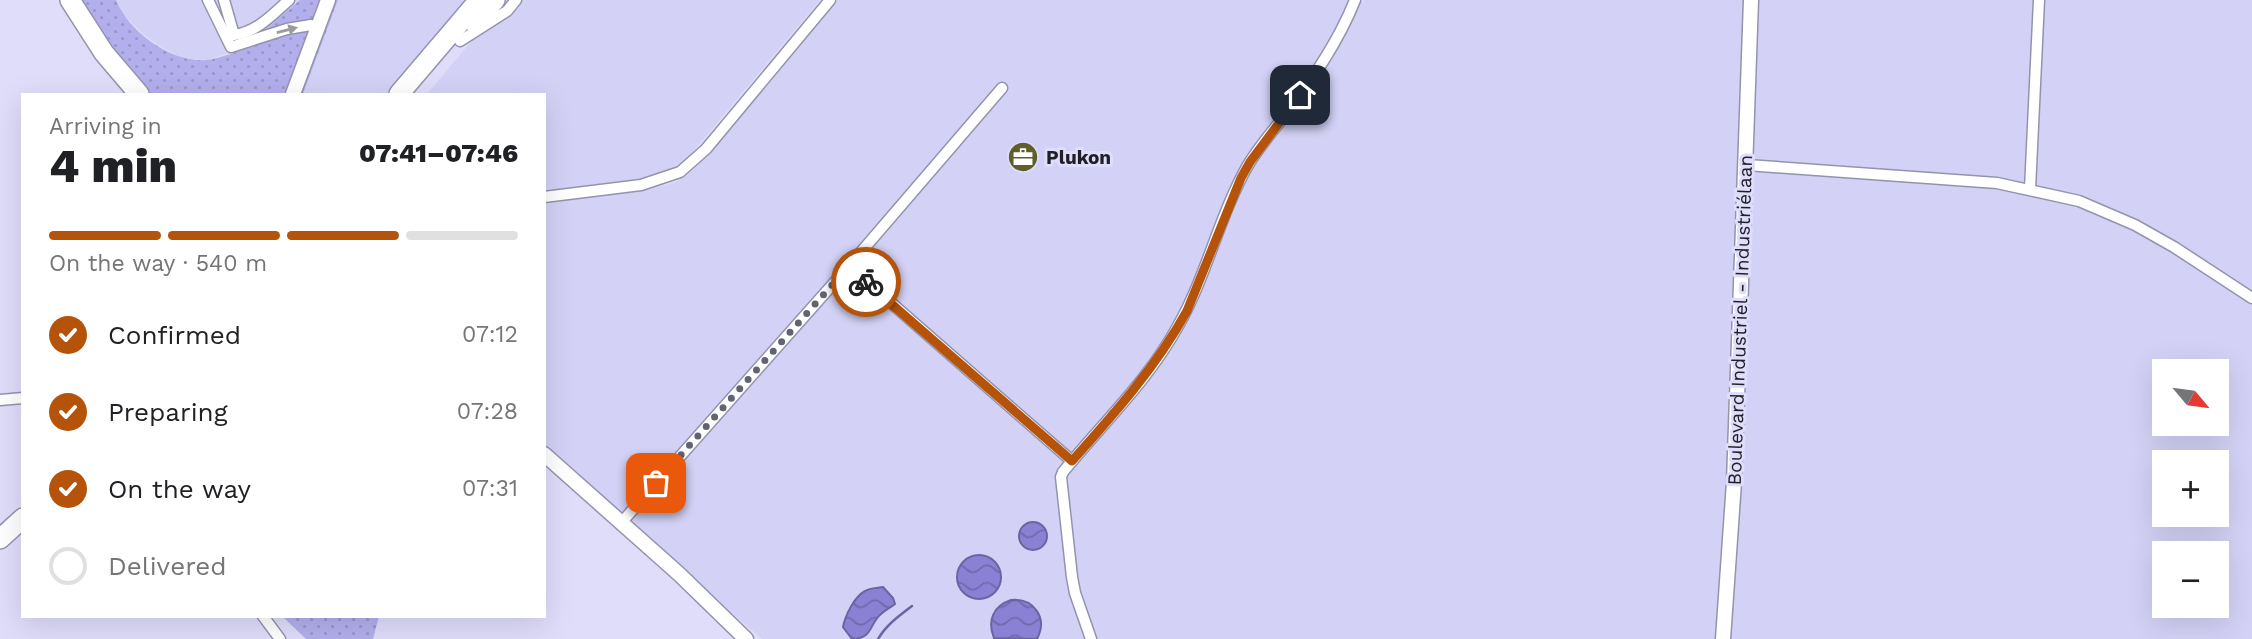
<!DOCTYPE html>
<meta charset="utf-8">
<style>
:root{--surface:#fff;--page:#f6f6f6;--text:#202124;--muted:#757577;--line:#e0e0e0;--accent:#b45309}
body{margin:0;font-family:"Work Sans",sans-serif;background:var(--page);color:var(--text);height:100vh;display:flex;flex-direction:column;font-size:26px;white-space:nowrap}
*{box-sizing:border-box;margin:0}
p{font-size:23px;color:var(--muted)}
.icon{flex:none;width:38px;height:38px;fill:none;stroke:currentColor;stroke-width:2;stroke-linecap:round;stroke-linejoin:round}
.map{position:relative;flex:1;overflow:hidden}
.sheet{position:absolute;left:21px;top:93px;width:525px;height:525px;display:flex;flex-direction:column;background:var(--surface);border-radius:0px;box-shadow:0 7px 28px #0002}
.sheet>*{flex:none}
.needle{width:46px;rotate:119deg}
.tools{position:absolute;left:2152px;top:359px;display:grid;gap:14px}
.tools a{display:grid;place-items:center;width:77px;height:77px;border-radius:0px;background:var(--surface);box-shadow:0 7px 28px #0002;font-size:35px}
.pin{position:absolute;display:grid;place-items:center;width:60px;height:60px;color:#fff;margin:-30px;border-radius:14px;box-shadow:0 4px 10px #0006}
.courier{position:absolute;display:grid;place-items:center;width:70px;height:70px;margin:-35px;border:5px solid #b45309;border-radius:50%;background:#fff;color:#222;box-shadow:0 2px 9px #0007}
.overview em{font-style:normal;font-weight:800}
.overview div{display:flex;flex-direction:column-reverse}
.overview{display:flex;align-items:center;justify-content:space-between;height:119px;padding:0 28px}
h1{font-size:46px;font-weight:800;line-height:52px}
.bar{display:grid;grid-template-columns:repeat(4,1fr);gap:10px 7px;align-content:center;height:84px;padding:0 28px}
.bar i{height:9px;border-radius:5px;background:var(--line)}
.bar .selected{background:var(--accent)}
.bar p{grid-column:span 4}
ol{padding:0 28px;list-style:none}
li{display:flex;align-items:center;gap:21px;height:77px}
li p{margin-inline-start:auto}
li .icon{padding:7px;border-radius:50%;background:var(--accent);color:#fff;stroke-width:4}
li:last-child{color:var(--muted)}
li i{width:38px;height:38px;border:4px solid var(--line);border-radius:50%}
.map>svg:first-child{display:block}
</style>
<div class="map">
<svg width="2252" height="639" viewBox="0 0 2252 639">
<defs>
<pattern id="grass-dots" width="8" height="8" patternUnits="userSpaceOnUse" patternTransform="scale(1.75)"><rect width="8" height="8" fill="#b3afed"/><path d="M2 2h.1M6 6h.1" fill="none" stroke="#9a96cb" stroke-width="1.8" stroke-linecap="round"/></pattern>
<pattern id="water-waves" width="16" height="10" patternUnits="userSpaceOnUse" patternTransform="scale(1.75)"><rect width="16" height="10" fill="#8a81d5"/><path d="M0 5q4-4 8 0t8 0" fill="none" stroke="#7069ad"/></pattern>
</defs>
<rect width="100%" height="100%" fill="#dfddfa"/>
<g fill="#d3d2f6" fill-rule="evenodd">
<path d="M116 0H300L264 43 206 60 182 58 161 47 142 33 121 12Z"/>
<path d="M338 0H470L391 94H303Z"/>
<path d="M506 0H820L681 166 651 177 544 192V94H427Z"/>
<path d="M838 0H1360L1363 3 1364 0H2252V639H762L636 531 544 448V202L649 189 674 183 687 175 698 165ZM2165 371H2217V424H2165ZM2165 462H2217V514H2165ZM2165 553H2217V606H2165Z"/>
</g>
<g fill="url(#grass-dots)">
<path d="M81 0H116C128 31 171 63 206 60 223 58 246 48 263 43V32L300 0H338L303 94H150L118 58Z"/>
<path d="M282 616H379L373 639H306Z"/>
</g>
<g fill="url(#water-waves)" stroke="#6a64a1" stroke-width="2">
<circle cx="1033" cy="536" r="14"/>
<circle cx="979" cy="577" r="22"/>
<path d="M883 587 893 598 895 604C890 608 885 610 881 614 869 624 873 639 852 639L843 627C845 616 854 597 865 591 869 588 877 588 883 587Z"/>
<path d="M1011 600C1034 598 1048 618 1037 639L994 638C987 621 993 606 1011 600Z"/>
</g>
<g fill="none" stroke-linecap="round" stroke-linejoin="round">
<path stroke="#6a64a1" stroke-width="2.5" d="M878 639C886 625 899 616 912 606"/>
<g stroke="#9493ae" stroke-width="13">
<g id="street">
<path d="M208 0 231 47 287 29 311 25 317 28"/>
<path d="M224 0 234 35C257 32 272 15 289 0"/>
<path d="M460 41 507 11 516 0"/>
<path d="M1747 165 1997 183 2079 201 2135 225 2174 247 2252 298"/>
<path d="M2030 189 2039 0"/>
<path d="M544 197 641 185 680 172 706 149 830 0"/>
<path d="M849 266 1072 461"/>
<path d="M0 400 23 398"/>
<path d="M621 523 849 266 1002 88"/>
<path d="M263 616 280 639"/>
<path d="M1091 639 1075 593 1072 577 1061 477 1063 472C1102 424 1148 381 1178 326 1207 275 1219 216 1248 165 1258 148 1271 133 1283 118 1311 81 1338 43 1355 0"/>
</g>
</g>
<g stroke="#9493ae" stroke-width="17">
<g id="secondary">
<path d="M293 94 328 0"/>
<path d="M544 454 679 574 746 639"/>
<path d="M1723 639 1734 482 1751 0"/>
</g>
</g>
<g stroke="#9493ae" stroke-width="22">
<g id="highway">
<path d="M70 0 104 53 139 94"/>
<path d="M475 24 495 0"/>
<path d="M399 94 479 0"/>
<path d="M0 539 23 518"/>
</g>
</g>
<use href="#street" stroke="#fff" stroke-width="10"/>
<use href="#secondary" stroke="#fff" stroke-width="14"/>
<use href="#highway" stroke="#fff" stroke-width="19"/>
</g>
<defs><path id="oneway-solid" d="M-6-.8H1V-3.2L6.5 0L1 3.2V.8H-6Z" transform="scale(1.75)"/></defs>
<use fill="#9b9a9f" href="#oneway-solid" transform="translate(287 30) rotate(-14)"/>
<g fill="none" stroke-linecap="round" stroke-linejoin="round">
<path stroke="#636272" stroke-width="7" stroke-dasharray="0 12.6" d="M656 483 849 266 866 282"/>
<path stroke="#b45309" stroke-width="9" d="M866 282 1072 461C1114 414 1156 367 1187 311L1241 178 1250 162 1300 95"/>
</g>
<defs>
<g id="office-disc" transform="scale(1.575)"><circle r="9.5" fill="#605f2c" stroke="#dfddfa"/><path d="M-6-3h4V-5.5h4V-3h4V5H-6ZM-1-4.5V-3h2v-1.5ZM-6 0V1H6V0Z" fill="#fff"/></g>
</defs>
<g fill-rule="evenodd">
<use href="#office-disc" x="1023" y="157"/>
</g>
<g text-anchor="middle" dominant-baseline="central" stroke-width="6" stroke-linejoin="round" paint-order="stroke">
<g font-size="19" font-weight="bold" fill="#201f29" stroke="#dfddfa" text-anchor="start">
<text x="1046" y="157">Plukon</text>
</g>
<g font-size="19" fill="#201f29" stroke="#dfddfa">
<text transform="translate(1740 320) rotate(-88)">Boulevard Industriel - Industriélaan</text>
</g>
</g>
</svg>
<div class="tools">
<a><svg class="needle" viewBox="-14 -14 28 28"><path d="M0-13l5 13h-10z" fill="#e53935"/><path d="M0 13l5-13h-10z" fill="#757577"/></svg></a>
<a>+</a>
<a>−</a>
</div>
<div class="pin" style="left:656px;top:483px;background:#ea580c"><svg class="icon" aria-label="bag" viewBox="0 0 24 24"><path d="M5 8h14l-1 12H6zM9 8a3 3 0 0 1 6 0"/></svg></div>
<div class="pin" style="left:1300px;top:95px;background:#1f2937"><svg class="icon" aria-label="home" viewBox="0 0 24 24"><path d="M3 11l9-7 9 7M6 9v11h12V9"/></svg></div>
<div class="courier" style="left:866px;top:282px"><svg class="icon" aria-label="bike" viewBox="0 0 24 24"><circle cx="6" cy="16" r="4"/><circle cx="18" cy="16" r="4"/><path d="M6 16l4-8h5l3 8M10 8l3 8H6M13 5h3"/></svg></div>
<section class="sheet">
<div class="overview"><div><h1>4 min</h1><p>Arriving in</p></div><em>07:41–07:46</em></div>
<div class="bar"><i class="selected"></i><i class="selected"></i><i class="selected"></i><i></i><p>On the way · 540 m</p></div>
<ol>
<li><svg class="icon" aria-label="check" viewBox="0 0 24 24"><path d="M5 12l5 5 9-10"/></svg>Confirmed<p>07:12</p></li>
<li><svg class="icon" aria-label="check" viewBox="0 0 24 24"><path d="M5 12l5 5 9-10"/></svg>Preparing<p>07:28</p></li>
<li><svg class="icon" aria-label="check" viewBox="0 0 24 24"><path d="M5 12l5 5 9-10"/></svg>On the way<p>07:31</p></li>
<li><i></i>Delivered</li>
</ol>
</section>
</div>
